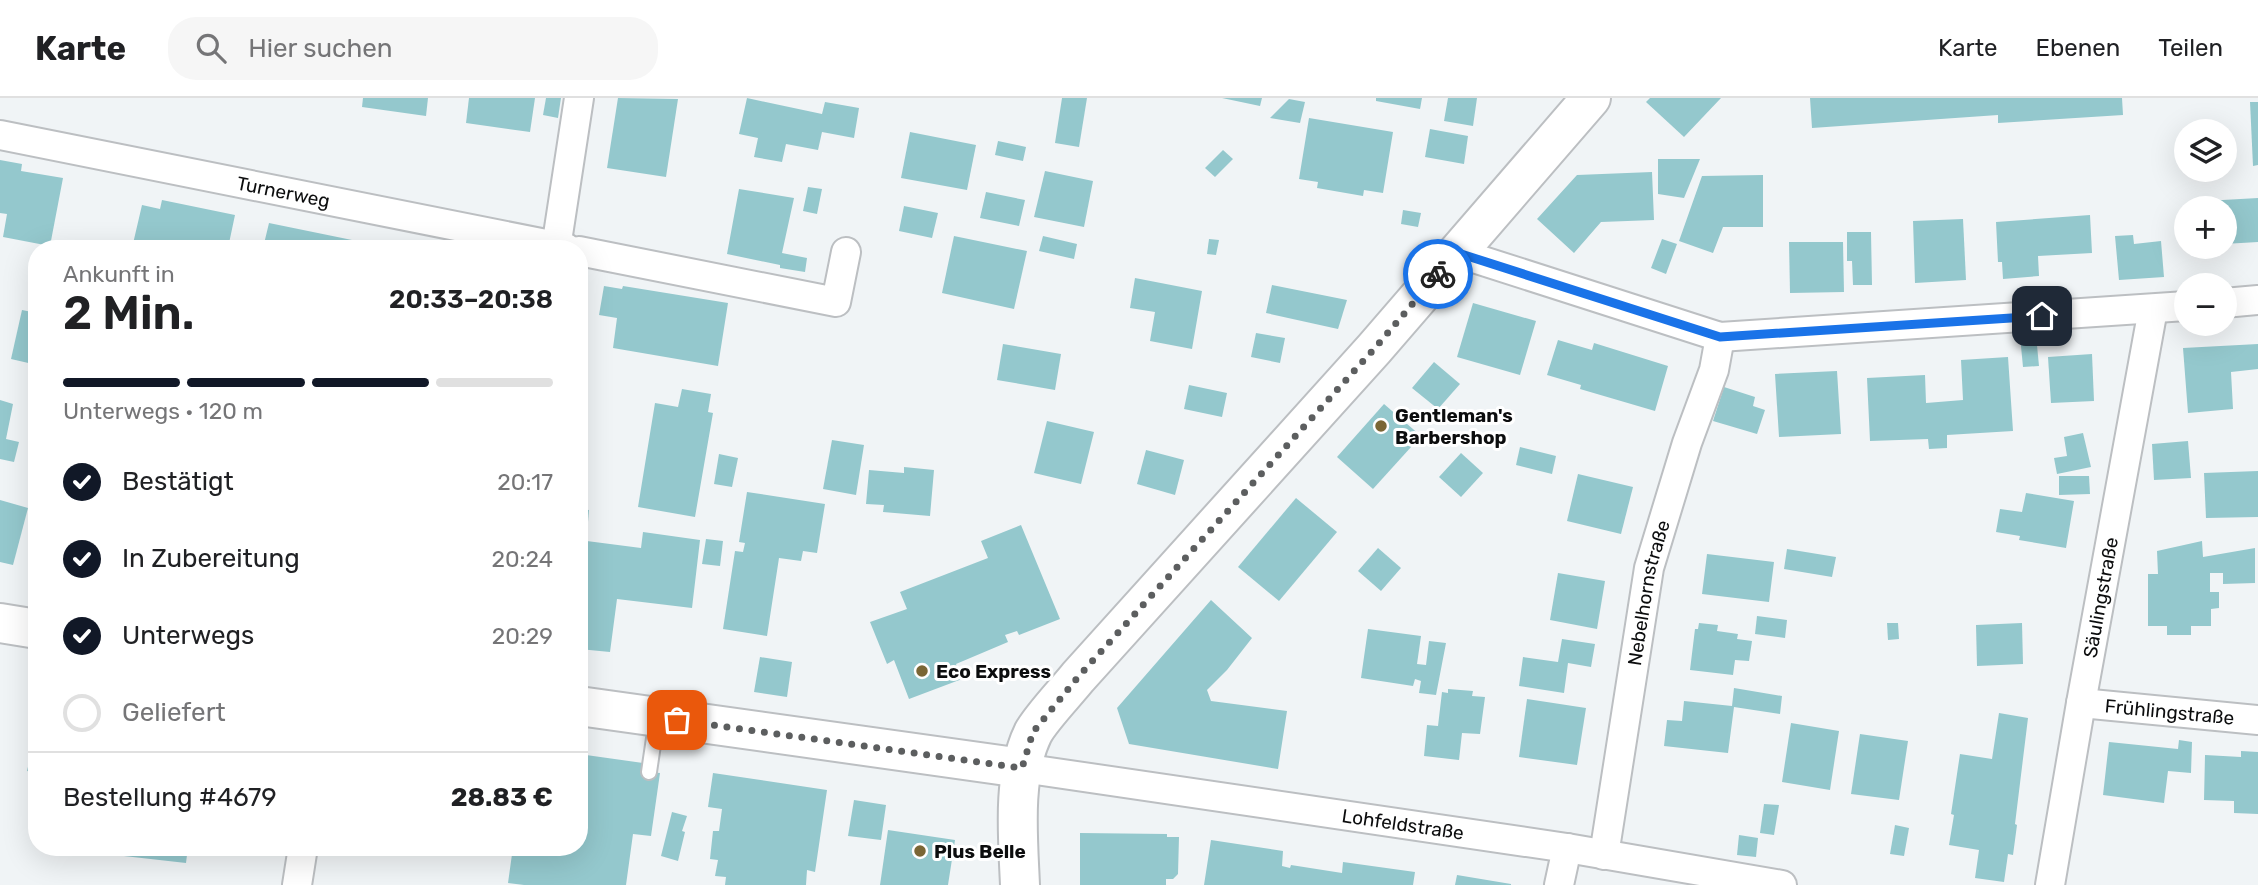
<!DOCTYPE html>
<html lang="de">
<meta charset="utf-8">
<style>
:root{--surface:#fff;--page:#f6f6f6;--text:#202124;--muted:#757577;--line:#e0e0e0;--accent:#111827}
body{margin:0;font-family:Rubik,sans-serif;background:var(--page);color:var(--text);height:100vh;display:flex;flex-direction:column;font-size:26px;white-space:nowrap}
*{box-sizing:border-box;margin:0}
p{font-size:23px;color:var(--muted)}
.icon{flex:none;width:38px;height:38px;fill:none;stroke:currentColor;stroke-width:2;stroke-linecap:round;stroke-linejoin:round}
.map{position:relative;flex:1;overflow:hidden}
.side{position:absolute;left:28px;top:142px;width:560px;height:616px;display:flex;flex-direction:column;background:var(--surface);border-radius:28px;box-shadow:0 7px 28px #0002}
.side>*{flex:none}
.fabs{position:absolute;left:2174px;top:21px;display:grid;gap:14px}
.fabs a{display:grid;place-items:center;width:63px;height:63px;border-radius:50%;background:var(--surface);box-shadow:0 7px 28px #0002;font-size:35px}
.pin{position:absolute;display:grid;place-items:center;width:60px;height:60px;color:#fff;margin:-30px;border-radius:14px;box-shadow:0 4px 10px #0006}
.courier{position:absolute;display:grid;place-items:center;width:70px;height:70px;margin:-35px;border:5px solid #1a73e8;border-radius:50%;background:#fff;color:#222;box-shadow:0 2px 9px #0007}
.summary em{font-style:normal;font-weight:600}
.summary div{display:flex;flex-direction:column-reverse}
.summary{display:flex;align-items:center;justify-content:space-between;height:119px;padding:0 35px}
h1{font-size:46px;font-weight:600;line-height:52px}
.bar{display:grid;grid-template-columns:repeat(4,1fr);gap:10px 7px;align-content:center;height:84px;padding:0 35px}
.bar i{height:9px;border-radius:5px;background:var(--line)}
.bar .active{background:var(--accent)}
.bar p{grid-column:span 4}
.line{display:flex;align-items:center;gap:18px;padding:0 35px;border-top:2px solid var(--line)}
.line div{flex:1}
ol{padding:0 35px;list-style:none}
li{display:flex;align-items:center;gap:21px;height:77px}
li p{margin-inline-start:auto}
li .icon{padding:7px;border-radius:50%;background:var(--accent);color:#fff;stroke-width:4}
li:last-child{color:var(--muted)}
li i{width:38px;height:38px;border:4px solid var(--line);border-radius:50%}
header{display:flex;align-items:center;gap:42px;box-sizing:border-box;height:98px;padding:0 35px;background:var(--surface);border-bottom:2px solid var(--line)}
header strong{font-size:33px}
nav{display:flex;gap:38px;margin-inline-start:auto;font-size:24px}
.search{width:490px;height:63px;background:var(--page);display:flex;align-items:center;gap:18px;box-sizing:border-box;padding:0 24px;border-radius:28px;color:var(--muted);font-size:26px}
.map>svg:first-child{display:block}
</style>
<header>
<strong>Karte</strong>
<div class="search"><svg class="icon" aria-label="search" viewBox="0 0 24 24"><circle cx="10" cy="10" r="6"/><path d="M15 15l6 6"/></svg>Hier suchen</div>
<nav><a>Karte</a><a>Ebenen</a><a>Teilen</a></nav>
</header>
<div class="map">
<svg width="2258" height="787" viewBox="0 0 2258 787">
<rect width="100%" height="100%" fill="#f0f4f6"/>
<g fill="#94c8cd">
<path d="M363 0H428L426 18 362 9Z"/>
<path d="M469 0H535L530 34 466 25Z"/>
<path d="M546 0H561L558 20 543 17Z"/>
<path d="M618 0 678 1 666 79 607 70Z"/>
<path d="M747 0 822 16 825 4 859 10 854 40 822 34 818 52 786 46 782 64 754 59 758 40 739 36Z"/>
<path d="M1062 0H1087L1079 49 1055 45Z"/>
<path d="M1222 0H1262L1260 8Z"/>
<path d="M1376 0H1422L1420 11 1376 3Z"/>
<path d="M1448 0H1477L1473 28 1444 23Z"/>
<path d="M1650 0H1721L1684 39 1646 4Z"/>
<path d="M1810 0H2122L2123 17 1998 25V17L1812 30Z"/>
<path d="M1289 1 1305 4 1300 25 1270 20Z"/>
<path d="M2250 4H2258V67L2253 68Z"/>
<path d="M1309 20 1393 34 1383 95 1364 92 1363 98 1317 90 1318 84 1299 81Z"/>
<path d="M1430 31 1468 38 1464 66 1425 59Z"/>
<path d="M910 34 976 47 967 92 901 80Z"/>
<path d="M998 43 1026 49 1023 63 995 57Z"/>
<path d="M1223 52 1233 61 1215 79 1205 70Z"/>
<path d="M1658 61H1700L1684 100 1658 96Z"/>
<path d="M0 62 22 66 21 73 63 80 50 148 3 139 7 116 0 115Z"/>
<path d="M1045 73 1093 83 1084 129 1034 119Z"/>
<path d="M1652 74 1654 122 1601 124 1574 155 1537 121 1577 77Z"/>
<path d="M1763 77V129H1723L1713 155 1679 143 1702 78Z"/>
<path d="M808 89 822 91 817 116 803 113Z"/>
<path d="M739 91 794 100 782 155 807 160 805 174 780 170V167L727 156Z"/>
<path d="M986 94 1025 102 1019 128 980 120Z"/>
<path d="M2258 100V144L2224 146V110H2205V103Z"/>
<path d="M162 102 235 117 228 150H132L142 107 160 111Z"/>
<path d="M904 108 938 115 932 140 899 133Z"/>
<path d="M1403 112 1421 115 1418 129 1401 126Z"/>
<path d="M2090 117 2092 155 2038 158 2039 178 2003 181 2002 164H1998L1996 124Z"/>
<path d="M1963 121 1966 182 1915 185 1913 123Z"/>
<path d="M269 125 352 142 351 147 360 150H263Z"/>
<path d="M1847 134H1871L1872 187H1853L1852 163H1847Z"/>
<path d="M2133 137 2134 146 2161 143 2164 179 2119 182 2115 138Z"/>
<path d="M954 138 1027 153 1014 211 942 195Z"/>
<path d="M1043 138 1077 146 1074 161 1039 153Z"/>
<path d="M1209 141 1219 142 1216 157 1207 156Z"/>
<path d="M1662 141 1677 146 1666 176 1651 170Z"/>
<path d="M1789 144H1843L1844 194 1790 195Z"/>
<path d="M1135 180 1202 193 1192 251 1150 243 1155 214 1130 210Z"/>
<path d="M1272 187 1347 202 1338 231 1266 215Z"/>
<path d="M604 188 622 191 623 188 728 205 718 268 613 250 617 220 599 217Z"/>
<path d="M1473 205 1536 223 1520 277 1457 259Z"/>
<path d="M22 212 37 215V267L11 261Z"/>
<path d="M1256 235 1285 240 1280 265 1251 259Z"/>
<path d="M2036 237 2039 268 2023 269 2020 238Z"/>
<path d="M1558 242 1592 252 1594 245 1668 268 1655 313 1580 291 1581 287 1547 277Z"/>
<path d="M1003 246 1061 256 1055 292 997 282Z"/>
<path d="M2258 246V271L2231 274 2233 311 2188 315 2183 250Z"/>
<path d="M2092 256 2094 303 2051 305 2048 259Z"/>
<path d="M2008 259 2013 333 1947 337V350L1929 351 1928 341 1870 343 1867 280 1925 277 1926 305 1963 302 1961 262Z"/>
<path d="M1434 264 1460 286 1438 311 1412 290Z"/>
<path d="M1837 273 1841 336 1779 339 1775 276Z"/>
<path d="M1189 287 1227 295 1222 319 1184 311Z"/>
<path d="M1724 289 1755 299 1753 308 1765 312 1757 336 1713 323Z"/>
<path d="M682 291 711 296 708 314 713 315 695 419 638 409 655 305 678 309Z"/>
<path d="M33 299 37 300V323L28 321Z"/>
<path d="M0 302 13 306 6 341 19 344 14 364 0 361Z"/>
<path d="M1384 306 1421 338 1373 391 1337 359Z"/>
<path d="M1047 323 1094 334 1081 386 1034 375Z"/>
<path d="M2083 335 2091 369 2057 376 2054 360 2067 358 2064 339Z"/>
<path d="M832 342 864 347 856 397 823 391Z"/>
<path d="M2188 343 2191 380 2154 382 2152 346Z"/>
<path d="M1520 349 1556 358 1552 376 1516 367Z"/>
<path d="M1146 352 1184 362 1175 397 1137 386Z"/>
<path d="M1461 355 1483 375 1461 399 1439 379Z"/>
<path d="M719 356 738 360 732 389 714 386Z"/>
<path d="M904 369 934 372 930 418 883 414 884 407 866 406 869 372 904 375Z"/>
<path d="M2258 373V419L2206 420 2204 375Z"/>
<path d="M1578 376 1633 389 1621 436 1567 423Z"/>
<path d="M2059 378H2089L2090 396 2059 397Z"/>
<path d="M747 394 825 406 817 455 803 453 801 463 779 460 767 538 723 531 735 453 743 454 745 445 739 444Z"/>
<path d="M2026 395 2074 403 2066 450 2019 442 2020 438 1996 434 2000 411 2022 414Z"/>
<path d="M1296 400 1337 434 1279 503 1238 469Z"/>
<path d="M0 402 28 410 13 467 0 464Z"/>
<path d="M579 411 589 412 588 424 579 423Z"/>
<path d="M1021 427 1060 521 1019 537 1017 533 1005 537 1008 544 956 566 962 581 909 601 894 562 887 566 870 524 907 511 900 494 988 460 981 443Z"/>
<path d="M643 434 700 442 692 510 617 501 610 554 579 551V442L641 450Z"/>
<path d="M706 441 723 443 720 468 702 466Z"/>
<path d="M2202 443 2203 459 2255 450V485L2223 486V475H2210V494H2219V510L2211 511V528H2191V537H2167V528H2148V476H2158L2157 453Z"/>
<path d="M1378 450 1401 470 1381 493 1358 473Z"/>
<path d="M1787 451 1836 459 1832 479 1784 471Z"/>
<path d="M1707 456 1774 464 1769 504 1702 496Z"/>
<path d="M1558 475 1605 483 1597 531 1550 522Z"/>
<path d="M1211 502 1252 540 1227 572 1207 592 1211 603 1287 613 1278 671 1129 646 1117 610Z"/>
<path d="M1757 518 1787 522 1785 540 1755 536Z"/>
<path d="M1699 525 1718 527 1717 533 1738 536 1737 541 1752 543 1749 563 1735 562 1733 577 1690 572 1695 531H1698Z"/>
<path d="M1887 525H1898L1899 541 1888 542Z"/>
<path d="M2022 525 2023 566 1977 568 1976 527Z"/>
<path d="M1368 531 1421 538 1417 566 1426 567 1429 543 1446 545 1436 597 1419 595 1421 583 1415 581 1413 588 1361 580Z"/>
<path d="M1562 541 1595 546 1591 569 1568 565 1564 595 1519 588 1523 559 1558 564Z"/>
<path d="M760 559 792 564 787 599 754 594Z"/>
<path d="M1734 590 1782 598 1780 616 1734 609 1728 655 1664 648 1667 622 1682 623 1684 603 1732 608Z"/>
<path d="M1448 591 1473 593 1472 598 1485 599 1480 636 1462 635 1459 662 1424 658 1427 627 1438 628 1442 594 1448 595Z"/>
<path d="M1527 601 1586 610 1577 667 1519 659Z"/>
<path d="M1999 615 2028 620 2015 726 2017 727 2013 757 2008 756 2004 784 1975 780 1979 752 1949 747 1954 717 1951 716 1960 656 1992 661Z"/>
<path d="M1791 625 1839 633 1830 692 1782 684Z"/>
<path d="M36 635H37V675L27 673Z"/>
<path d="M1860 636 1908 643 1899 702 1851 696Z"/>
<path d="M2179 642 2192 644 2191 675 2168 673 2164 705 2103 697 2109 644 2178 651Z"/>
<path d="M2241 653 2258 654V716L2234 715V703L2204 702 2205 657 2241 659Z"/>
<path d="M579 656 643 665 641 673 660 675 651 738 633 736 626 787H524L508 785 513 749H579Z"/>
<path d="M713 675 827 692 815 774 807 772 806 787H725L726 779 715 778 718 762 710 761 713 733H719L722 711 708 709Z"/>
<path d="M854 702 886 707 881 742 848 738Z"/>
<path d="M1764 706 1779 707 1774 737 1760 735Z"/>
<path d="M672 714 687 718 682 733 685 734 678 763 661 758Z"/>
<path d="M1895 727 1909 730 1904 758 1890 756Z"/>
<path d="M888 732 955 742 948 787H880Z"/>
<path d="M1080 735 1167 736V739H1179L1178 776 1173 781H1166V787H1080Z"/>
<path d="M1739 737 1758 740 1756 759 1737 757Z"/>
<path d="M1211 742 1283 753 1282 768 1290 770 1291 767 1342 775 1343 764 1415 774 1413 787H1204Z"/>
<path d="M116 749H188L186 765 115 757Z"/>
<path d="M1457 777 1511 786V787H1455Z"/>
</g>
<g fill="none" stroke-linecap="round" stroke-linejoin="round">
<g stroke="#bcbfc2" stroke-width="18">
<path id="lane" d="M649 674 657 620"/>
</g>
<g stroke="#bcbfc2" stroke-width="32">
<g id="street">
<path id="s1" d="M0 37 566 150"/>
<path d="M556 150 579 0"/>
<path d="M579 153 836 204 846 154"/>
<path d="M1458 155 1720 239 2186 208"/>
<path d="M2224 205 2258 202"/>
<path id="s2" d="M2081 605 2258 622"/>
<path id="s3" d="M1022 670 1567 750 1782 787"/>
<path id="s4" d="M1604 757 1649 470 1687 345 1714 272 1720 239"/>
<path d="M297 787 303 749"/>
<path d="M1559 787 1567 750"/>
<path id="s5" d="M2050 787 2081 605 2153 211"/>
</g>
</g>
<g stroke="#bcbfc2" stroke-width="42">
<g id="secondary">
<path d="M0 525 37 531"/>
<path d="M579 608 1022 670"/>
<path d="M1020 787C1018 740 1012 678 1033 635 1041 620 1066 594 1078 579L1374 251 1591 0"/>
</g>
</g>
<use href="#lane" stroke="#fff" stroke-width="14"/>
<use href="#street" stroke="#fff" stroke-width="28"/>
<use href="#secondary" stroke="#fff" stroke-width="38"/>
</g>
<g fill="none" stroke-linecap="round" stroke-linejoin="round">
<path stroke="#5c5e5f" stroke-width="7" stroke-dasharray="0 12.6" d="M677 622 1022 670 1033 634 1078 579 1374 251 1438 176"/>
<path stroke="#1a73e8" stroke-width="9" d="M1438 176 1458 155 1720 239 2042 218"/>
</g>
<g fill="#7a6635" stroke="#fff" stroke-width="2.5">
<circle cx="1381" cy="328" r="7"/>
<circle cx="922" cy="573" r="7"/>
<circle cx="920" cy="753" r="7"/>
</g>
<g text-anchor="middle" dominant-baseline="central" stroke-width="6" stroke-linejoin="round" paint-order="stroke">
<g font-size="19" fill="#0c0d0e" stroke="#fff">
<text stroke="none"><textPath href="#s1" startOffset="289">Turnerweg</textPath></text>
<text stroke="none"><textPath href="#s4" startOffset="266">Nebelhornstraße</textPath></text>
<text stroke="none"><textPath href="#s5" startOffset="292">Säulingstraße</textPath></text>
<text stroke="none"><textPath href="#s2" startOffset="89">Frühlingstraße</textPath></text>
<text stroke="none"><textPath href="#s3" startOffset="385">Lohfeldstraße</textPath></text>
</g>
<g font-size="19" font-weight="bold" fill="#0c0d0e" stroke="#fff" text-anchor="start">
<text x="1395" y="317">Gentleman's<tspan x="1395" dy="22">Barbershop</tspan></text>
<text x="936" y="573">Eco Express</text>
<text x="934" y="753">Plus Belle</text>
</g>
</g>
</svg>
<div class="fabs">
<a><svg class="icon" aria-label="layers" viewBox="0 0 24 24"><path d="M12 4l9 5-9 5-9-5zM3 14l9 5 9-5"/></svg></a>
<a>+</a>
<a>−</a>
</div>
<div class="pin" style="left:677px;top:622px;background:#ea580c"><svg class="icon" aria-label="bag" viewBox="0 0 24 24"><path d="M5 8h14l-1 12H6zM9 8a3 3 0 0 1 6 0"/></svg></div>
<div class="pin" style="left:2042px;top:218px;background:#1f2937"><svg class="icon" aria-label="home" viewBox="0 0 24 24"><path d="M3 11l9-7 9 7M6 9v11h12V9"/></svg></div>
<div class="courier" style="left:1438px;top:176px"><svg class="icon" aria-label="bike" viewBox="0 0 24 24"><circle cx="6" cy="16" r="4"/><circle cx="18" cy="16" r="4"/><path d="M6 16l4-8h5l3 8M10 8l3 8H6M13 5h3"/></svg></div>
<section class="side">
<div class="summary"><div><h1>2 Min.</h1><p>Ankunft in</p></div><em>20:33–20:38</em></div>
<div class="bar"><i class="active"></i><i class="active"></i><i class="active"></i><i></i><p>Unterwegs · 120 m</p></div>
<ol>
<li><svg class="icon" aria-label="check" viewBox="0 0 24 24"><path d="M5 12l5 5 9-10"/></svg>Bestätigt<p>20:17</p></li>
<li><svg class="icon" aria-label="check" viewBox="0 0 24 24"><path d="M5 12l5 5 9-10"/></svg>In Zubereitung<p>20:24</p></li>
<li><svg class="icon" aria-label="check" viewBox="0 0 24 24"><path d="M5 12l5 5 9-10"/></svg>Unterwegs<p>20:29</p></li>
<li><i></i>Geliefert</li>
</ol>
<div class="line" style="height:91px"><div>Bestellung #4679</div><b>28.83 €</b></div>
</section>
</div>
